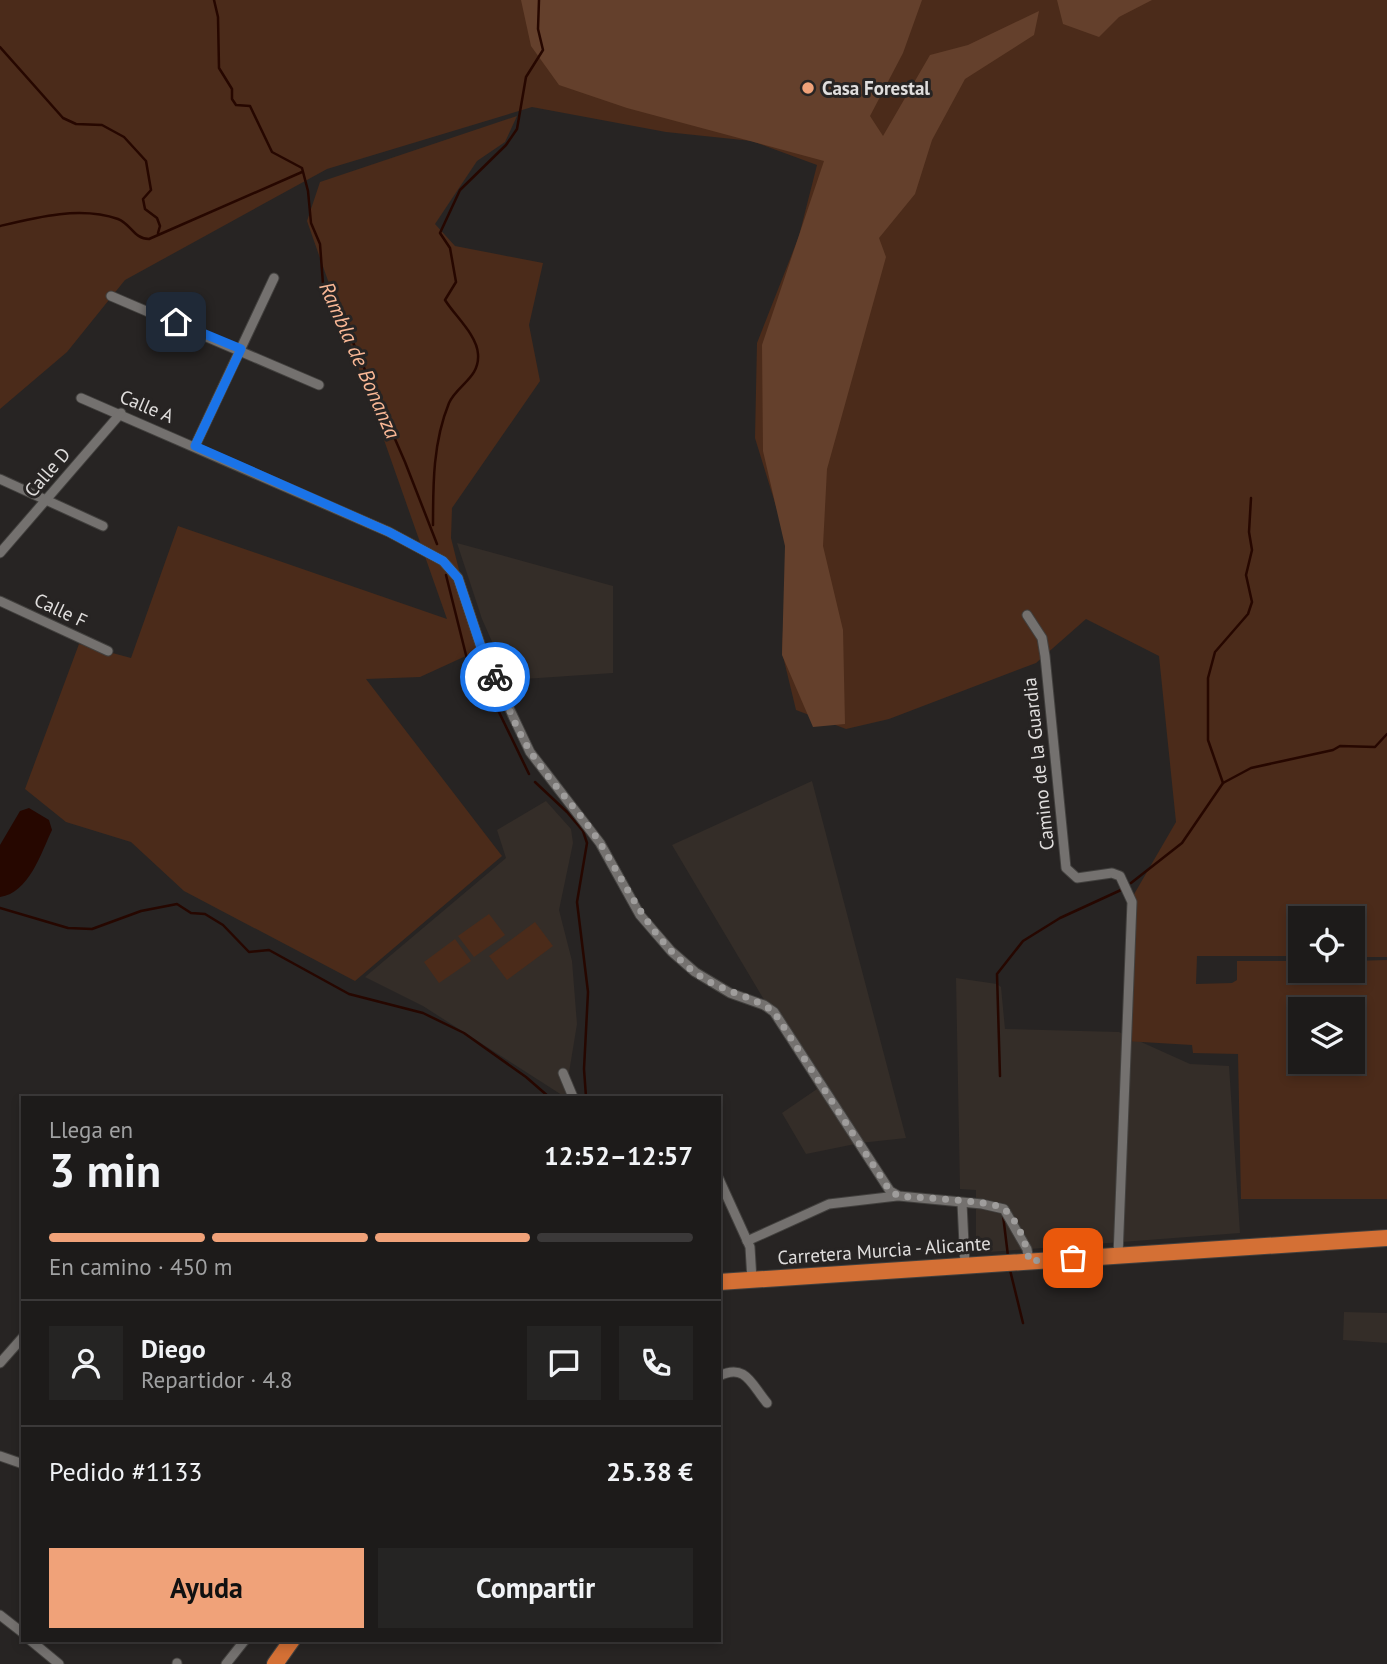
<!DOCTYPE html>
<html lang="es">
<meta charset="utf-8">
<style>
:root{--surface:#1d1b1a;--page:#252423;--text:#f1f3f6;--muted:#a0a1a2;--line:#3b3939;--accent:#f0a279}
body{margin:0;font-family:"PT Sans",sans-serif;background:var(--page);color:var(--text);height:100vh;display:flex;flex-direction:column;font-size:26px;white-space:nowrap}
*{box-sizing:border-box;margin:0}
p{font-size:23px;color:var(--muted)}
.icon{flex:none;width:38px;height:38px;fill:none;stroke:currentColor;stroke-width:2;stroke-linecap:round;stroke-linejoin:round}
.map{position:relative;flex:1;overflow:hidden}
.details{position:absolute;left:21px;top:1096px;width:700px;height:546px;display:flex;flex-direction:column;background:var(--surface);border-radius:0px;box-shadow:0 4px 10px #0003,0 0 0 2px var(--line)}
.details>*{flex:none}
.buttons{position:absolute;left:1288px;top:906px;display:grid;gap:14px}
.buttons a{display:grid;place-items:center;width:77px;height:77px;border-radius:0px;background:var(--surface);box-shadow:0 4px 10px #0003,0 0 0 2px var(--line);font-size:35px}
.pin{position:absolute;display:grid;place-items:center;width:60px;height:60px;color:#fff;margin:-30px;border-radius:14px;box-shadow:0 4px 10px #0006}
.courier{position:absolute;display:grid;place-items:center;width:70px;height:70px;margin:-35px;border:5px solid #1a73e8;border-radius:50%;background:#fff;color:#222;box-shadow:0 2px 9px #0007}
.overview em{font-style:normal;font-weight:700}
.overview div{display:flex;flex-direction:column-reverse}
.overview{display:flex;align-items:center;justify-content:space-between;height:119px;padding:0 28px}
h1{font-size:46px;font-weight:700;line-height:52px}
.bar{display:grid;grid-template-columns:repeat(4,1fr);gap:10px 7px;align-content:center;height:84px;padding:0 28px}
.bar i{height:9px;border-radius:5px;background:var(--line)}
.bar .selected{background:var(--accent)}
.bar p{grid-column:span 4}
.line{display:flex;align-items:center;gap:18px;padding:0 28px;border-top:2px solid var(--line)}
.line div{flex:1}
.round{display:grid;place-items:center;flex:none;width:74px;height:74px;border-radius:0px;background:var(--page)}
.action{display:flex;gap:14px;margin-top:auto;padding:14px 28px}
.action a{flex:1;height:80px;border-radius:0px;background:var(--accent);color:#111;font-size:28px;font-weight:700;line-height:80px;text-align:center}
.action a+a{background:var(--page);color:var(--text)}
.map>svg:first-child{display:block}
</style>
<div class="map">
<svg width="1387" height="1664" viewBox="0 0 1387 1664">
<rect width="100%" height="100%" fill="#272423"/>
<g fill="#342d28">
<path d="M457 543 613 586V673L509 680 482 619Z"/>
<path d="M812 781 906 1138 860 1143 806 1154 782 1113 817 1089 672 845Z"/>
<path d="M546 801 571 829 573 843 559 910 572 961 577 1024 565 1097 423 1006 365 977 506 858 497 830Z"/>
<path d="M956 978 997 984 1001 987 1005 1029 1119 1032 1190 1064 1229 1066 1240 1233 976 1253V1190L960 1189Z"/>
<path d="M1344 1312 1387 1313V1343L1343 1340Z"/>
</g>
<g fill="#4b2b1a" fill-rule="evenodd">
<path d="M0 0H1387V957H1353V919H1300V956H1197L1196 984 1232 983 1237 980V961H1300V971H1353V961L1387 960V1199H1241L1238 1054 1193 1053 1192 1045 1125 1041 1133 896 1176 822 1159 656 1086 619 1036 663 889 719 846 729 796 710 782 652 787 542 755 438 757 343 799 236 817 165 752 141 666 132 532 107 327 169 125 280 67 352 0 409ZM1300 1010H1353V1062H1300Z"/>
<path d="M517 116 505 142 477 161 435 224 455 246 543 263 529 325 540 381 452 508 451 538 479 650 420 677 366 679 502 856 355 981 184 891 131 842 66 822 25 789 79 644 131 658 178 526 447 619 307 221 320 182Z"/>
<path d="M489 914 505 935 474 957 458 936Z"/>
<path d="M535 922 553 946 507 980 489 956Z"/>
<path d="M455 939 471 961 439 983 424 962Z"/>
</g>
<g fill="#64402c">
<path d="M521 0H922L903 53 870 116 883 136 930 55 968 45 1039 11 1034 35 965 79 932 140 915 194 879 238 886 257 827 469 823 546 843 630 845 724 813 727 782 655 785 546 763 451 762 345 824 161 627 108 559 85 531 46Z"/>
<path d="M1057 0H1152L1119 17 1099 37 1063 24Z"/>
</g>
<path fill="#260700" d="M29 808 49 820 52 830C41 853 29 893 0 897V845L20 811Z"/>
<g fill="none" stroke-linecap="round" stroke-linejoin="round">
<g stroke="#260700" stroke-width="2.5">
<path d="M214 0 218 17 219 68 232 89V99L236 105 250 106 272 152 302 168 308 191 311 223 320 244 323 284 332 294 405 462 437 544"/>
<path d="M0 47 63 118 76 124 102 125 124 137 146 161 151 190 143 199 145 209 157 218 160 226 158 233"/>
<path d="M0 226C37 217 81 206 118 219 131 224 134 239 149 239L302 172"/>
<path d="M433 525C433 484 433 442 449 403 457 385 480 378 478 354 477 335 455 316 445 300L456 282 450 248 440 233 460 190 506 145 517 129 526 77 543 50 538 29 539 0"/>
<path d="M446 575 467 659 478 681 497 708 529 774"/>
<path d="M535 782 567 812 583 831 587 843 577 902 588 992 584 1069 586 1097"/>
<path d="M1223 783 1208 740V678L1215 652 1248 614 1252 602 1246 575 1252 550 1249 532 1251 498"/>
<path d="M1131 883 1182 843 1223 783 1251 768 1333 750 1340 746 1375 747 1387 734"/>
<path d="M0 908 68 928 92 929 141 911 177 904 191 913 205 914 223 925 249 952 269 950 349 994 423 1013 464 1033 526 1077 549 1097"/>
<path d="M1000 1076 997 974 1023 941 1060 918 1121 890"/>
<path d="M1003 1215 1008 1256"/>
<path d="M1010 1270 1023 1323"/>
</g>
<g stroke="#42403e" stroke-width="11">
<g id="street">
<path d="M111 296 319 385"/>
<path d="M81 398 389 532 443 561 458 578 483 653 530 752 600 843 640 915 671 951 695 972 730 993 764 1005 774 1012 890 1191 899 1196 982 1204 1004 1209 1027 1249 1029 1261"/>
<path d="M195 446 274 278"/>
<path d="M0 479 103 526"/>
<path d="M0 553 121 413"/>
<path d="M0 601 108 651"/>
<path d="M1027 615 1042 638 1045 656 1066 868 1077 878 1112 873 1120 876 1132 902 1118 1256"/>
<path d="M563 1073 573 1097"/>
<path d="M719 1179 750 1247 752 1280"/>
<path d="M962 1203 965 1265"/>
<path d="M747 1241 829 1204 897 1196"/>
<path d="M0 1363 23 1337"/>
<path d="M719 1376C746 1363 751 1384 767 1403"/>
<path d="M0 1456 23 1464"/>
<path d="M0 1615 23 1633"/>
<path d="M30 1640 59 1664"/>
<path d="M177 1664V1663"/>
<path d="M226 1664 245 1640"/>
</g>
</g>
<g stroke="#42403e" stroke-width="18">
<g id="highway">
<path d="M719 1282 1387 1238"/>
<path d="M275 1664 292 1640"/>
</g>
</g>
<use href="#street" stroke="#74716f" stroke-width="9"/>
<use href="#highway" stroke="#d47035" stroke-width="16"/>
</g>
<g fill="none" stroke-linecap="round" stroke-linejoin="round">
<path stroke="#9f9d9c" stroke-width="7" stroke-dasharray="0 12.6" d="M495 677C507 702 516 730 532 754 552 785 580 811 600 843 629 890 649 936 693 971 719 992 751 994 774 1012L890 1191 899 1196C920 1198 988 1200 1002 1208 1017 1217 1027 1245 1029 1261L1073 1258"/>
<path stroke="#1a73e8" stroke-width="9" d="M176 322 241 349 195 446 389 532 443 561 458 578 483 653 495 677"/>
</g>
<circle fill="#f0a279" stroke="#272423" stroke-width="2.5" cx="808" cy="88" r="7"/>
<g text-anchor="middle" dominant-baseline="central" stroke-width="6" stroke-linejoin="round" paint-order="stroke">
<g font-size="19" font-weight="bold" fill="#e0dedd" stroke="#272423" text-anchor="start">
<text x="822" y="88">Casa Forestal</text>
</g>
<g font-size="19" fill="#e0dedd" stroke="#272423">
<text transform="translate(147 406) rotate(23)">Calle A</text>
<text transform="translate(47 472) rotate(-49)">Calle D</text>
<text transform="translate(61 610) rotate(25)">Calle F</text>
<text transform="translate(1038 764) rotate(-96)">Camino de la Guardia</text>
<text transform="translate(884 1250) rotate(-4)">Carretera Murcia - Alicante</text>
</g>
<g font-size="21" font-style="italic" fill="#fab896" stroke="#272423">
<text transform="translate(360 360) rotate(66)">Rambla de Bonanza</text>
</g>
</g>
</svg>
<div class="buttons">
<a><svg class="icon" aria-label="locate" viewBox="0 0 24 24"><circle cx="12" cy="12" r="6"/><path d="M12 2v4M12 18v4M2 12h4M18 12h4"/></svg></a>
<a><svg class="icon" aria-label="layers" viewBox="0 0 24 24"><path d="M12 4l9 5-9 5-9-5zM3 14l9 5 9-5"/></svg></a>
</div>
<div class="pin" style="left:1073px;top:1258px;background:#ea580c"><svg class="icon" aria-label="bag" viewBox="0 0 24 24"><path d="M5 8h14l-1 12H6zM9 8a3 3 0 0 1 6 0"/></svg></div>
<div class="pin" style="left:176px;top:322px;background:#1f2937"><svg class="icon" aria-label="home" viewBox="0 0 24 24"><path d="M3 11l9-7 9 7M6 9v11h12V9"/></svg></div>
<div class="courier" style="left:495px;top:677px"><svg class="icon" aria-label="bike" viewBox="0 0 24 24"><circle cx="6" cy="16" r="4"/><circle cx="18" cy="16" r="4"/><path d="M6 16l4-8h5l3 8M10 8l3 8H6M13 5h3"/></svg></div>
<section class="details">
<div class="overview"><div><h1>3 min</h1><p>Llega en</p></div><em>12:52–12:57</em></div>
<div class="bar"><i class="selected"></i><i class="selected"></i><i class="selected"></i><i></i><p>En camino · 450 m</p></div>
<div class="line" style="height:126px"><a class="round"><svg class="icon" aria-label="person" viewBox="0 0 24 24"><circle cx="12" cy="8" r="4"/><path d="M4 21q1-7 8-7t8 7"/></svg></a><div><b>Diego</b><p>Repartidor · 4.8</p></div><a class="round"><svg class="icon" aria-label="chat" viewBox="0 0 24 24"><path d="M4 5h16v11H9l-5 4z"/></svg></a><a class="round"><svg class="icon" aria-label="phone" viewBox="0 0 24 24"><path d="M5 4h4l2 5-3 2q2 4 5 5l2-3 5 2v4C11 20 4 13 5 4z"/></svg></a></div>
<div class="line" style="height:91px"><div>Pedido #1133</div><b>25.38 €</b></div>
<div class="action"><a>Ayuda</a><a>Compartir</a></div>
</section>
</div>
